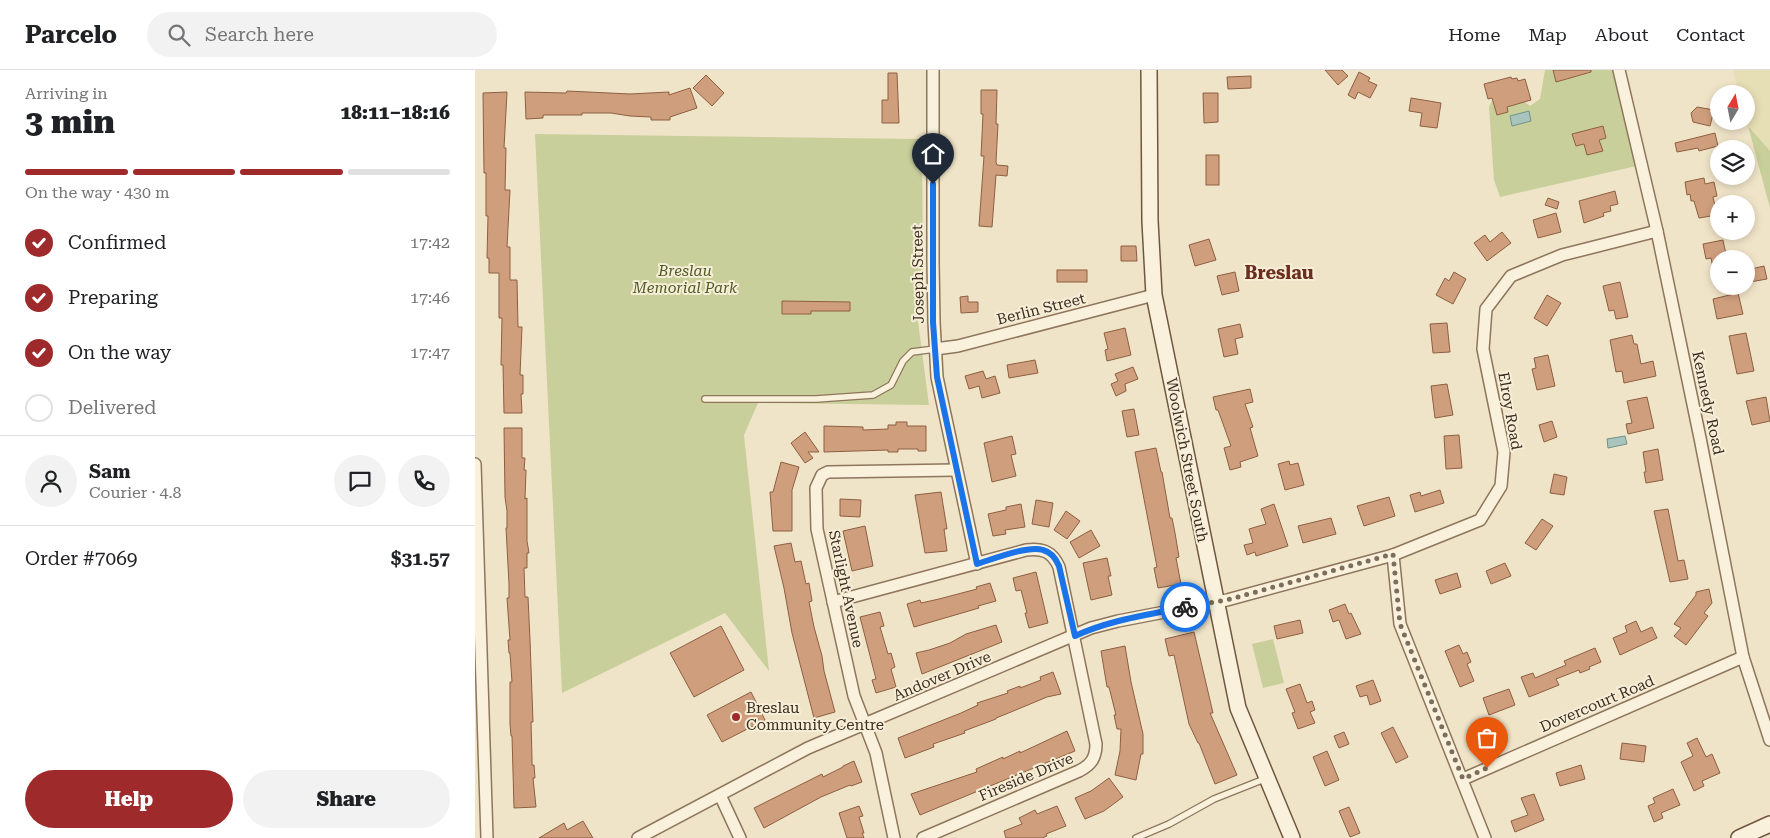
<!DOCTYPE html>
<meta charset="utf-8">
<style>
:root{--surface:#fff;--page:#f2f2f2;--text:#202124;--muted:#757577;--line:#e0e0e0;--accent:#9e2a2b}
body{margin:0;font-family:"Roboto Serif",serif;background:var(--page);color:var(--text);height:100vh;display:flex;flex-direction:column;font-size:19px;white-space:nowrap}
*{box-sizing:border-box;margin:0}
p{font-size:16px;color:var(--muted)}
.icon{flex:none;width:28px;height:28px;fill:none;stroke:currentColor;stroke-width:2;stroke-linecap:round;stroke-linejoin:round}
.map{position:relative;flex:1;overflow:hidden}
.sheet{display:flex;flex-direction:column;background:var(--surface);width:475px}
.sheet>*{flex:none}
.needle{width:32px;rotate:10deg}
.fabs{position:absolute;left:1235px;top:15px;display:grid;gap:10px}
.fabs a{display:grid;place-items:center;width:45px;height:45px;border-radius:50%;background:var(--surface);box-shadow:0 2px 8px #0003;font-size:25px}
.pin{position:absolute;display:grid;place-items:center;width:42px;height:42px;color:#fff;margin:-51px -21px;border-radius:50% 50% 50% 0;rotate:-45deg;box-shadow:0 0 5px #0007}
.pin .icon{rotate:45deg}
.courier{position:absolute;display:grid;place-items:center;width:50px;height:50px;margin:-25px;border:4px solid #1a73e8;border-radius:50%;background:#fff;color:#222;box-shadow:0 1px 6px #0007}
.head em{font-style:normal;font-weight:800}
.head div{display:flex;flex-direction:column-reverse}
.head{display:flex;align-items:center;justify-content:space-between;height:85px;padding:0 25px}
h1{font-size:32px;font-weight:800;line-height:38px}
.bar{display:grid;grid-template-columns:repeat(4,1fr);gap:8px 5px;align-content:center;height:60px;padding:0 25px}
.bar i{height:6px;border-radius:4px;background:var(--line)}
.bar .current{background:var(--accent)}
.bar p{grid-column:span 4}
.line{display:flex;align-items:center;gap:12px;padding:0 25px;border-top:1px solid var(--line)}
.line div{flex:1}
.round{display:grid;place-items:center;flex:none;width:52px;height:52px;border-radius:26px;background:var(--page)}
ol{padding:0 25px;list-style:none}
li{display:flex;align-items:center;gap:15px;height:55px}
li p{margin-inline-start:auto}
li .icon{padding:5px;border-radius:50%;background:var(--accent);color:#fff;stroke-width:4}
li:last-child{color:var(--muted)}
li i{width:28px;height:28px;border:2px solid var(--line);border-radius:50%}
.button{display:flex;gap:10px;margin-top:auto;padding:10px 25px}
.button a{flex:1;height:58px;border-radius:30px;background:var(--accent);color:#fff;font-size:20px;font-weight:800;line-height:58px;text-align:center}
.button a+a{background:var(--page);color:var(--text)}
header{display:flex;align-items:center;gap:30px;box-sizing:border-box;height:70px;padding:0 25px;background:var(--surface);border-bottom:1px solid var(--line)}
header strong{font-size:24px}
nav{display:flex;gap:28px;margin-inline-start:auto;font-size:18px}
.search{width:350px;height:45px;background:var(--page);display:flex;align-items:center;gap:12px;box-sizing:border-box;padding:0 18px;border-radius:28px;color:var(--muted);font-size:19px}
main{display:flex;flex:1;min-height:0}
.map>svg:first-child{display:block}
</style>
<header>
<strong>Parcelo</strong>
<div class="search"><svg class="icon" aria-label="search" viewBox="0 0 24 24"><circle cx="10" cy="10" r="6"/><path d="M15 15l6 6"/></svg>Search here</div>
<nav><a>Home</a><a>Map</a><a>About</a><a>Contact</a></nav>
</header>
<main>
<section class="sheet">
<div class="head"><div><h1>3 min</h1><p>Arriving in</p></div><em>18:11–18:16</em></div>
<div class="bar"><i class="current"></i><i class="current"></i><i class="current"></i><i></i><p>On the way · 430 m</p></div>
<ol>
<li><svg class="icon" aria-label="check" viewBox="0 0 24 24"><path d="M5 12l5 5 9-10"/></svg>Confirmed<p>17:42</p></li>
<li><svg class="icon" aria-label="check" viewBox="0 0 24 24"><path d="M5 12l5 5 9-10"/></svg>Preparing<p>17:46</p></li>
<li><svg class="icon" aria-label="check" viewBox="0 0 24 24"><path d="M5 12l5 5 9-10"/></svg>On the way<p>17:47</p></li>
<li><i></i>Delivered</li>
</ol>
<div class="line" style="height:90px"><a class="round"><svg class="icon" aria-label="person" viewBox="0 0 24 24"><circle cx="12" cy="8" r="4"/><path d="M4 21q1-7 8-7t8 7"/></svg></a><div><b>Sam</b><p>Courier · 4.8</p></div><a class="round"><svg class="icon" aria-label="chat" viewBox="0 0 24 24"><path d="M4 5h16v11H9l-5 4z"/></svg></a><a class="round"><svg class="icon" aria-label="phone" viewBox="0 0 24 24"><path d="M5 4h4l2 5-3 2q2 4 5 5l2-3 5 2v4C11 20 4 13 5 4z"/></svg></a></div>
<div class="line" style="height:65px"><div>Order #7069</div><b>$31.57</b></div>
<div class="button"><a>Help</a><a>Share</a></div>
</section>
<div class="map">
<svg width="1295" height="768" viewBox="0 0 1295 768">
<rect width="100%" height="100%" fill="#f0e4c8"/>
<path fill="#e6deb5" d="M1258 0H1295V81L1273 56 1271 24H1264Z"/>
<g fill="#c9cf9b">
<path d="M1070 0H1148L1151 6 1166 95 1025 127 1019 110 1014 37 1025 14 1055 36 1065 29Z"/>
<path d="M1273 56 1295 81V138Z"/>
<path d="M60 64 447 69 448 198 441 236 454 335 283 333 269 365 294 601 250 543 87 623Z"/>
<path d="M798 569 809 613 788 618 777 574Z"/>
</g>
<g fill="#a9c4bc" stroke="#6f938a">
<path d="M1054 41 1056 51 1037 56 1035 46Z"/>
<path d="M1150 366 1152 374 1133 378 1132 369Z"/>
</g>
<g fill="#cf9f7d" stroke="#8d5f41">
<path d="M850 0H867L873 6 863 15Z"/>
<path d="M1078 0H1116V2L1081 12Z"/>
<path d="M884 2 895 8 893 11 902 15 895 28 883 22 880 29 873 25Z"/>
<path d="M413 3H422L424 53H407V30H413Z"/>
<path d="M231 5 249 23 237 36 218 18Z"/>
<path d="M776 6V18L753 19 752 7Z"/>
<path d="M1036 7 1037 9 1042 8 1043 11 1050 9 1056 30 1032 37 1033 42 1022 45 1017 28 1013 29 1009 14Z"/>
<path d="M215 18 222 38 195 47V50H176V47L155 46 136 43H107V45H68V48L51 49 50 22 91 23 92 21 155 24 194 22V25Z"/>
<path d="M506 20H522L521 54H523L521 92 522 95 533 96 532 106 521 105 517 157 504 156 509 86H506L508 44H506Z"/>
<path d="M32 22 29 78H31L30 120H35L32 177H35V210H42L43 257H47L45 305H48V324H46L47 343H29L28 295H26L27 248H24V203H14V188H12L13 146H11V103H9L8 23Z"/>
<path d="M728 23H743V52L729 53Z"/>
<path d="M936 28 966 33 962 58 945 56 947 43 934 41Z"/>
<path d="M1222 37 1239 40 1235 56 1218 52 1216 43Z"/>
<path d="M1128 56 1131 68 1124 70 1128 81 1112 85 1109 74 1101 76 1097 64Z"/>
<path d="M1240 63 1243 76 1224 81 1223 78 1202 82 1200 73Z"/>
<rect x="731" y="85" width="13" height="30"/>
<path d="M1229 108 1230 114 1239 112 1242 126 1238 127 1242 145 1224 148 1219 131H1216L1215 124 1212 125 1210 112Z"/>
<path d="M1140 121 1143 134 1135 136 1136 141 1128 143 1129 146 1109 153 1104 131Z"/>
<path d="M1073 128 1084 132 1082 139 1070 135Z"/>
<path d="M1081 143 1086 162 1063 168 1058 150Z"/>
<path d="M1027 162 1036 173 1012 191 999 173 1010 165 1015 172Z"/>
<path d="M734 169 741 190 720 196 714 175Z"/>
<path d="M1248 170 1252 189H1244V208H1240L1236 188 1231 189 1228 174Z"/>
<path d="M646 176H661L662 191H646Z"/>
<path d="M1289 196 1292 209 1275 212 1272 200Z"/>
<rect x="582" y="200" width="30" height="12"/>
<path d="M760 202 764 221 747 225 742 206Z"/>
<path d="M979 202 991 209 978 234 961 225 970 208 974 211Z"/>
<path d="M1145 212 1153 247 1141 249 1139 240 1134 241 1128 216Z"/>
<path d="M1263 223 1268 244 1242 249 1238 229Z"/>
<path d="M1072 225 1086 233 1072 256 1059 248Z"/>
<path d="M493 226V232H503V242L486 243 485 227Z"/>
<path d="M307 231 375 232V241H336V244H307Z"/>
<path d="M972 253 975 282 958 283 955 254Z"/>
<path d="M765 254 768 267 760 269 763 284 749 287 743 259Z"/>
<path d="M650 258 656 285 632 291 630 280 633 279 629 263Z"/>
<path d="M1271 263 1279 301 1262 304 1254 266Z"/>
<path d="M1157 265 1159 274H1162L1166 294 1178 291 1181 306 1149 313 1147 301 1141 302 1135 270Z"/>
<path d="M1073 285 1080 316 1062 320 1057 299 1061 298 1059 288Z"/>
<path d="M560 290 563 303 534 308 532 295Z"/>
<path d="M658 297 663 309 650 314 651 321 641 326 636 314 643 311 640 304Z"/>
<path d="M508 301 511 309 520 306 525 323 507 328 504 316 494 319 490 306Z"/>
<path d="M972 314 978 345 960 348 956 316Z"/>
<path d="M775 319 778 332 770 334 778 357 775 358 783 386 765 392 766 397 755 400 749 378 756 376 743 340H741L738 327Z"/>
<path d="M1172 327 1179 358 1153 364 1151 354 1157 353 1152 331Z"/>
<path d="M1291 327 1295 351 1277 355 1271 331Z"/>
<path d="M659 339 664 365 652 367 647 341Z"/>
<path d="M1077 351 1082 367 1069 372 1064 355Z"/>
<path d="M421 352H432V356H451V381H443V379H423V382H413V380L349 382V356L388 357V360L413 359V355H421Z"/>
<path d="M29 358H47V388H50L49 400H51L50 429 52 428V471L54 483H52V498H49L50 527H53L55 570 58 652H56L57 687V695H59L60 708H58L61 737 39 738 37 666H36L35 654V612H37L35 583H34L33 570H35L32 528H34V514L31 458H32V441L30 427Z"/>
<path d="M330 362 344 382H333L338 388 330 393 316 373Z"/>
<path d="M984 365 987 398 971 399 969 366Z"/>
<path d="M537 366 541 384 536 385 541 406 517 412 509 373Z"/>
<path d="M681 378 686 402H687L695 448H697L700 463 704 487 701 488 706 514 683 518 679 498 682 497 660 382Z"/>
<path d="M1183 379 1188 410 1171 413 1169 402H1171L1168 382Z"/>
<path d="M814 391 815 395 823 393 829 415 810 420 803 394Z"/>
<path d="M306 392 324 397 317 420V461H298L295 422H298Z"/>
<path d="M1079 404 1092 407 1089 425 1075 423Z"/>
<path d="M965 420 969 433 940 442 935 425 945 422 946 426Z"/>
<path d="M466 422 472 459H469L472 481 450 483 440 425Z"/>
<path d="M914 427 920 446 889 456 882 436Z"/>
<path d="M365 429 386 430 385 447 365 446Z"/>
<path d="M561 430 578 433 574 457 557 454Z"/>
<path d="M546 434 550 457 530 460 531 464 518 466 513 444 531 440V437Z"/>
<path d="M799 434 813 476 781 486 780 482 772 485 769 475 778 473 774 459 791 454 786 439Z"/>
<path d="M1193 439 1203 491 1209 490 1213 509 1195 512 1179 441Z"/>
<path d="M591 441 605 451 592 469 579 460Z"/>
<path d="M856 448 861 464 828 473 823 456Z"/>
<path d="M1067 449 1078 456 1061 480 1050 473Z"/>
<path d="M390 456 398 496 377 501 368 461Z"/>
<path d="M616 460 625 476 604 488 595 472Z"/>
<path d="M316 473 320 492 326 491 331 514 334 513 337 531 334 532 339 557 347 586 349 601 360 642 339 648 317 563 309 518 299 476Z"/>
<path d="M632 488 636 506H633L637 525 616 530 608 493Z"/>
<path d="M1030 493 1036 506 1016 514 1011 501Z"/>
<path d="M561 502 573 553 554 558 550 543H552L546 520 541 521 538 508Z"/>
<path d="M982 503 986 517 965 524 960 510Z"/>
<path d="M515 513 521 531 503 536 504 538 439 557 432 534 445 530 446 533 464 529 502 519 501 517Z"/>
<path d="M1234 519 1237 533 1229 543 1233 546 1211 575 1199 566 1206 558 1199 554 1221 525V522Z"/>
<path d="M870 534 874 544 876 543 886 564 871 569 864 550 858 552 854 540Z"/>
<path d="M405 542 409 556 405 557 413 584 416 583 420 597 416 599 421 617 401 623 397 610 401 609 385 547Z"/>
<path d="M825 550 828 563 802 569 799 556Z"/>
<path d="M1161 551 1166 562 1177 557 1182 568 1145 585 1138 568 1152 562 1150 556Z"/>
<path d="M521 555 527 572 447 604 441 583 454 580 475 573 491 564Z"/>
<path d="M246 556 269 600 219 627 195 583Z"/>
<path d="M719 562 738 643H735L762 705 740 714 724 673H723L714 654 699 585 694 586 690 569Z"/>
<path d="M984 575 988 584 992 582 996 592 992 594 999 611 985 617 970 581Z"/>
<path d="M650 576 656 612 668 664V684H666L661 710 640 705 645 681 646 659H642L639 645H641L634 617H632L626 581Z"/>
<path d="M1120 578 1126 592 1114 597 1115 599 1105 603 1104 600 1081 609 1084 615 1054 627 1046 607 1058 603 1060 608 1091 595 1089 591Z"/>
<path d="M578 602 586 624 572 627 536 642 521 648V649L489 661 490 663 458 674 459 677 430 688 423 668 486 643 503 635 502 633 533 623 532 621 545 616V618L566 610 565 607Z"/>
<path d="M898 610 906 631 895 635 892 625 885 627 881 616Z"/>
<path d="M825 614 832 633 837 631 840 640 835 642 840 653 823 659 817 643 820 642 811 619Z"/>
<path d="M1034 619 1040 635 1014 645 1008 628Z"/>
<path d="M276 622 290 650 247 672 232 645Z"/>
<path d="M918 657 933 687 921 693 906 663Z"/>
<path d="M592 661 600 681 445 745 436 724 502 702 501 699 528 687V689L545 681V683Z"/>
<path d="M869 662 874 674 864 678 859 666Z"/>
<path d="M1222 668 1231 687 1237 684 1245 703 1227 711 1229 716 1219 721 1206 692 1218 686 1212 673Z"/>
<path d="M1147 673 1171 676 1169 692 1145 689Z"/>
<path d="M852 681 864 710 850 716 838 687Z"/>
<path d="M379 691 387 712 376 716 375 715 346 727 289 758 279 738 347 704 348 707 368 697V696Z"/>
<path d="M1106 695 1110 709 1085 716 1081 703Z"/>
<path d="M634 708 648 727 629 741 610 749 600 728 616 721Z"/>
<path d="M1198 719 1205 735 1186 743 1188 748 1179 752 1173 736 1180 733 1178 728Z"/>
<path d="M1059 724 1069 750 1040 762 1036 751 1053 745 1046 728Z"/>
<path d="M384 736 388 746 384 747 389 763H387L389 768H372L364 743Z"/>
<path d="M582 736 591 756 571 764 572 766 567 768H531L529 761 547 754 544 748 560 740 562 744Z"/>
<path d="M874 737 885 763 875 767 864 741Z"/>
<path d="M108 751 118 768H64L89 753 92 760Z"/>
</g>
<g fill="none" stroke-linecap="round" stroke-linejoin="round">
<g stroke="#8d765c" stroke-width="8">
<g id="lane">
<path d="M230 329H341L398 325 416 315 428 291 437 282 460 279"/>
<path d="M661 768 694 754 739 729 792 708"/>
</g>
</g>
<g stroke="#8d765c" stroke-width="14">
<g id="street">
<path d="M458 0V191L459 252 462 307 502 494"/>
<path d="M1144 0 1182 161 1225 368 1268 587 1295 670"/>
<path d="M460 279 483 276 679 225"/>
<path d="M0 394 12 768"/>
<path d="M918 485 925 554 1010 768"/>
<path d="M358 532 551 480C567 478 577 481 584 497L621 674C621 688 616 695 604 701L448 768"/>
<path d="M988 709 1268 587"/>
<path d="M245 725 265 768"/>
<path d="M163 768 333 678 616 558 643 551 752 530 918 485 1005 450 1026 416 1029 382 1008 279 1011 239 1036 206 1087 185 1182 161"/>
<path d="M419 768 401 683 379 626 342 459 341 418 347 405 353 402 481 400"/>
</g>
</g>
<g stroke="#6f573f" stroke-width="18">
<g id="secondary">
<path d="M674 0 675 151 679 225 763 638 817 768"/>
<path d="M1264 768 1295 754"/>
</g>
</g>
<use href="#lane" stroke="#faf1dc" stroke-width="5.5"/>
<use href="#street" stroke="#faf1dc" stroke-width="11"/>
<use href="#secondary" stroke="#faf1dc" stroke-width="15"/>
</g>
<g fill="none" stroke-linecap="round" stroke-linejoin="round">
<path stroke="#7c6e5b" stroke-width="5" stroke-dasharray="0 9" d="M710 537 752 530 918 484 925 554 988 709 1012 698"/>
<path stroke="#1a73e8" stroke-width="6" d="M458 114V252L462 307 502 494C518 489 553 475 568 480 576 482 581 489 584 496L600 566C634 550 673 545 710 537"/>
</g>
<circle fill="#9e2a2b" stroke="#f7eed8" stroke-width="2" cx="261" cy="647" r="5"/>
<g text-anchor="middle" dominant-baseline="central" stroke-width="4" stroke-linejoin="round" paint-order="stroke">
<g font-size="15" font-style="italic" fill="#4d5a26" stroke="#f7eed8">
<text x="210" y="201">Breslau<tspan x="210" dy="17">Memorial Park</tspan></text>
</g>
<g font-size="15" fill="#3d2e20" stroke="#f7eed8">
<text transform="translate(443 204) rotate(-91)">Joseph Street</text>
<text transform="translate(566 239) rotate(-14)">Berlin Street</text>
<text transform="translate(1233 333) rotate(78)">Kennedy Road</text>
<text transform="translate(1035 341) rotate(80)">Elroy Road</text>
<text transform="translate(712 390) rotate(79)">Woolwich Street South</text>
<text transform="translate(371 519) rotate(78)">Starlight Avenue</text>
<text transform="translate(467 606) rotate(-23)">Andover Drive</text>
<text transform="translate(1122 634) rotate(-23)">Dovercourt Road</text>
<text transform="translate(551 707) rotate(-23)">Fireside Drive</text>
</g>
<g font-size="15" fill="#3d2e20" stroke="#f7eed8" text-anchor="start">
<text x="271" y="638">Breslau<tspan x="271" dy="17">Community Centre</tspan></text>
</g>
<g font-size="18" font-weight="bold" fill="#6b2e1e" stroke="#f7eed8">
<text x="804" y="202">Breslau</text>
</g>
</g>
</svg>
<div class="fabs">
<a><svg class="needle" viewBox="-14 -14 28 28"><path d="M0-13l5 13h-10z" fill="#e53935"/><path d="M0 13l5-13h-10z" fill="#757577"/></svg></a>
<a><svg class="icon" aria-label="layers" viewBox="0 0 24 24"><path d="M12 4l9 5-9 5-9-5zM3 14l9 5 9-5"/></svg></a>
<a>+</a>
<a>−</a>
</div>
<div class="pin" style="left:1012px;top:698px;background:#ea580c"><svg class="icon" aria-label="bag" viewBox="0 0 24 24"><path d="M5 8h14l-1 12H6zM9 8a3 3 0 0 1 6 0"/></svg></div>
<div class="pin" style="left:458px;top:114px;background:#1f2937"><svg class="icon" aria-label="home" viewBox="0 0 24 24"><path d="M3 11l9-7 9 7M6 9v11h12V9"/></svg></div>
<div class="courier" style="left:710px;top:537px"><svg class="icon" aria-label="bike" viewBox="0 0 24 24"><circle cx="6" cy="16" r="4"/><circle cx="18" cy="16" r="4"/><path d="M6 16l4-8h5l3 8M10 8l3 8H6M13 5h3"/></svg></div>
</div>
</main>
